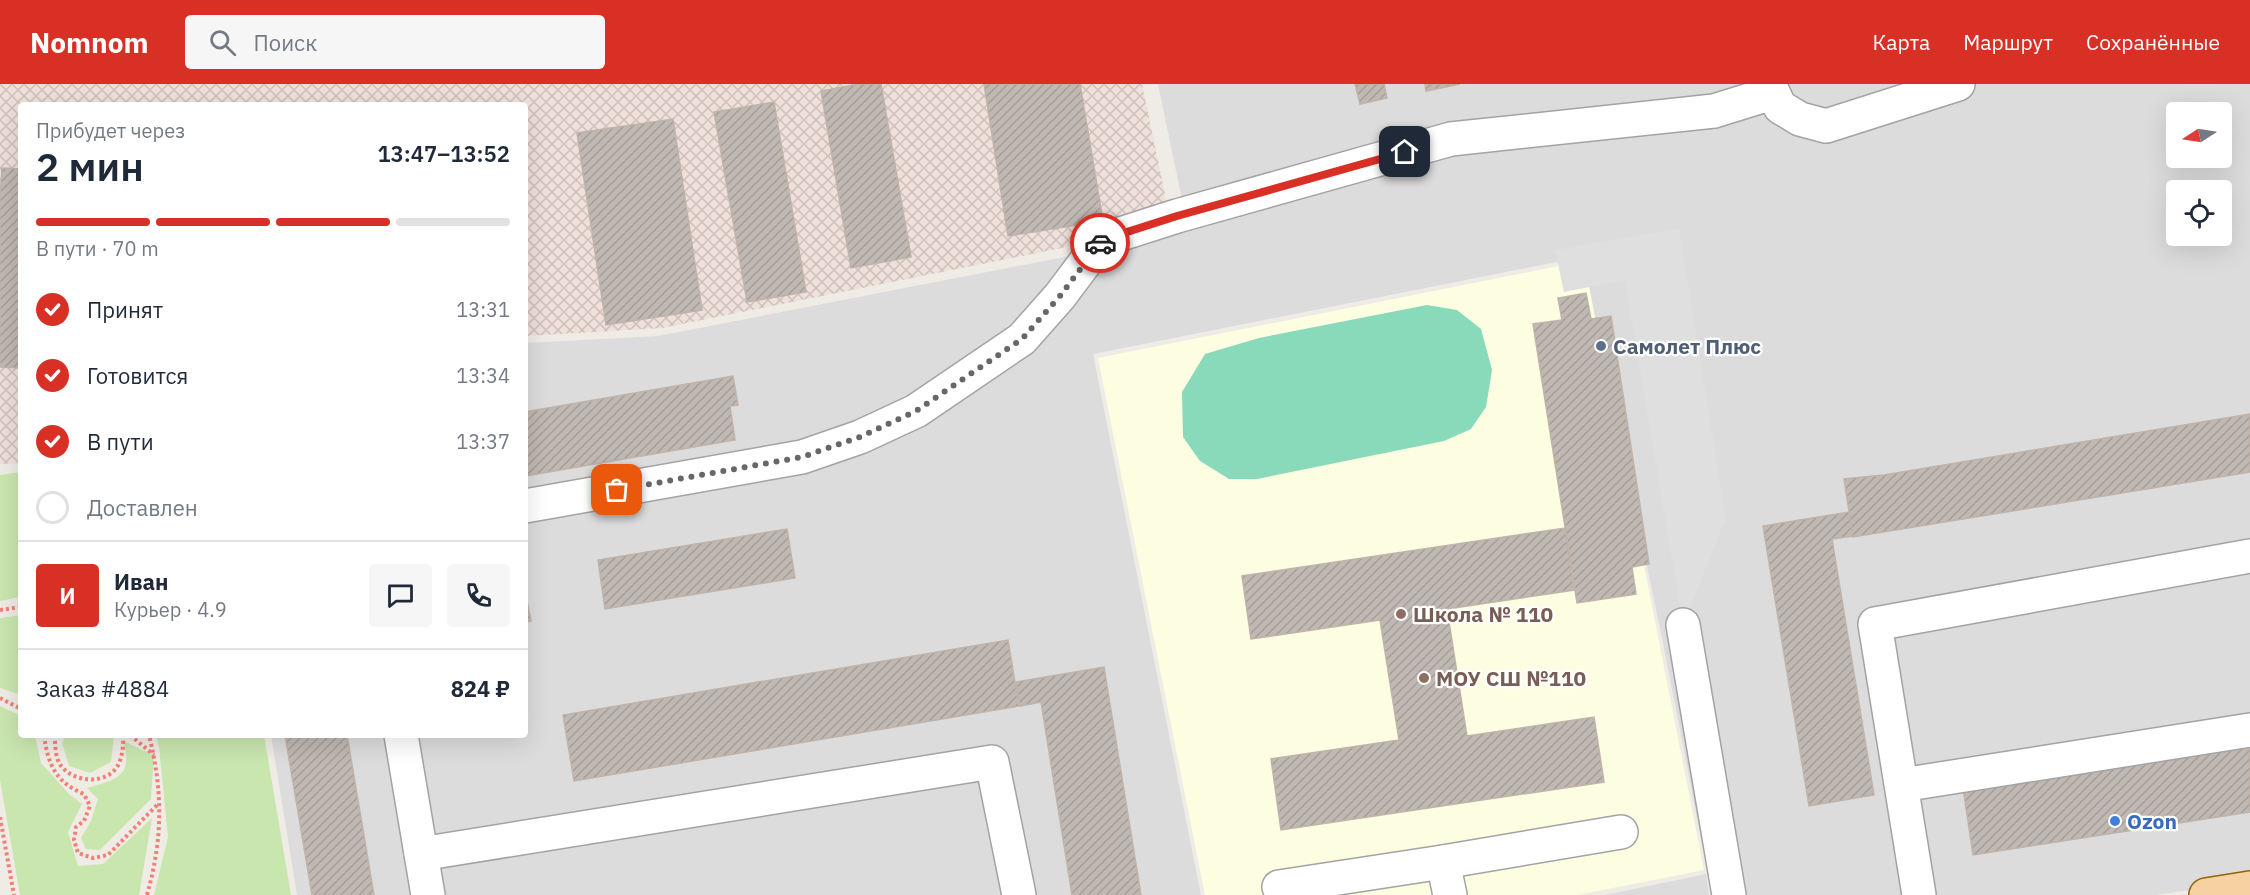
<!DOCTYPE html>
<html lang="ru">
<meta charset="utf-8">
<style>
:root{--surface:#fff;--page:#f6f6f7;--text:#1f2937;--muted:#747a83;--line:#e0e1e3;--accent:#d93025}
body{margin:0;font-family:"IBM Plex Sans",sans-serif;background:var(--page);color:var(--text);height:100vh;display:flex;flex-direction:column;font-size:22px;white-space:nowrap}
*{box-sizing:border-box;margin:0}
p{font-size:20px;color:var(--muted)}
.icon{flex:none;width:33px;height:33px;fill:none;stroke:currentColor;stroke-width:2;stroke-linecap:round;stroke-linejoin:round}
.map{position:relative;flex:1;overflow:hidden}
.panel{position:absolute;left:18px;top:18px;width:510px;height:636px;display:flex;flex-direction:column;background:var(--surface);border-radius:6px;box-shadow:0 6px 24px #0002}
.panel>*{flex:none}
.needle{width:39px;rotate:258deg}
.buttons{position:absolute;left:2166px;top:18px;display:grid;gap:12px}
.buttons a{display:grid;place-items:center;width:66px;height:66px;border-radius:6px;background:var(--surface);box-shadow:0 6px 24px #0002;font-size:30px}
.pin{position:absolute;display:grid;place-items:center;width:51px;height:51px;color:#fff;margin:-26px;border-radius:12px;box-shadow:0 3px 9px #0006}
.courier{position:absolute;display:grid;place-items:center;width:60px;height:60px;margin:-30px;border:4px solid #d93025;border-radius:50%;background:#fff;color:#222;box-shadow:0 2px 8px #0007}
.summary em{font-style:normal;font-weight:600}
.summary div{display:flex;flex-direction:column-reverse}
.summary{display:flex;align-items:center;justify-content:space-between;height:102px;padding:0 18px}
h1{font-size:39px;font-weight:600;line-height:45px}
.bar{display:grid;grid-template-columns:repeat(4,1fr);gap:9px 6px;align-content:center;height:72px;padding:0 18px}
.bar i{height:8px;border-radius:4px;background:var(--line)}
.bar .on{background:var(--accent)}
.bar p{grid-column:span 4}
.line{display:flex;align-items:center;gap:15px;padding:0 18px;border-top:2px solid var(--line)}
.line div{flex:1}
.round{display:grid;place-items:center;flex:none;width:63px;height:63px;border-radius:6px;background:var(--page)}
ol{padding:0 18px;list-style:none}
li{display:flex;align-items:center;gap:18px;height:66px}
li p{margin-inline-start:auto}
li .icon{padding:6px;border-radius:50%;background:var(--accent);color:#fff;stroke-width:4}
li:last-child{color:var(--muted)}
li i{width:33px;height:33px;border:3px solid var(--line);border-radius:50%}
header{display:flex;align-items:center;gap:36px;box-sizing:border-box;height:84px;padding:0 30px;background:var(--accent);color:#fff}
header strong{font-size:28px}
nav{display:flex;gap:33px;margin-inline-start:auto;font-size:21px}
.search{width:420px;height:54px;background:var(--page);display:flex;align-items:center;gap:15px;box-sizing:border-box;padding:0 21px;border-radius:6px;color:var(--muted);font-size:22px}
.map>svg:first-child{display:block}
</style>
<header>
<strong>Nomnom</strong>
<div class="search"><svg class="icon" aria-label="search" viewBox="0 0 24 24"><circle cx="10" cy="10" r="6"/><path d="M15 15l6 6"/></svg>Поиск</div>
<nav><a>Карта</a><a>Маршрут</a><a>Сохранённые</a></nav>
</header>
<div class="map">
<svg width="2250" height="811" viewBox="0 0 2250 811">
<defs>
<pattern id="military-cross-hatch" width="8" height="8" patternUnits="userSpaceOnUse" patternTransform="scale(1.5)"><rect width="8" height="8" fill="#f0e0da"/><path d="M0 0l8 8M0 8l8-8" fill="none" stroke="#cdc0bb"/></pattern>
<pattern id="building-hatch" width="6" height="6" patternUnits="userSpaceOnUse" patternTransform="scale(1.5)"><rect width="6" height="6" fill="#c0b8b2"/><path d="M-1 1l2-2M0 6l6-6M5 7l2-2" fill="none" stroke="#a59e99"/></pattern>
</defs>
<rect width="100%" height="100%" fill="#efece6"/>
<g fill="#dddcdc" fill-rule="evenodd">
<path d="M1158 0H2250V797L2156 811H1712L1663 559 1582 173 1093 270 1201 811H297L271 651H525V259L658 252 1070 172 1190 138 1181 111ZM2176 28H2222V74H2176ZM2176 106H2222V152H2176Z"/>
<path d="M1706 790 1709 811H1605Z"/>
</g>
<path fill="#fdfde1" d="M1584 177 1704 786 1577 811H1205L1098 274Z"/>
<path fill="url(#military-cross-hatch)" d="M0 0H1142L1168 125 1062 164 662 244 525 252V21H21V379L0 380Z"/>
<g fill="#cae6af">
<path d="M21 388V513L0 517V391Z"/>
<path d="M21 531V611L0 604V534Z"/>
<path d="M0 622 21 632V651H35L41 679 69 710 82 720 68 748 78 782 103 780 152 734 139 811H20L0 696Z"/>
<path d="M66 651H114L111 678 90 689 69 682 62 659Z"/>
<path d="M156 651H264L291 811H154L168 753 159 663Z"/>
<path d="M123 657 154 671 151 715 100 766 86 765 81 754 91 737 98 715 87 704C116 696 134 692 123 657Z"/>
</g>
<path fill="#88daba" d="M1427 221 1457 226 1481 245 1492 286 1486 323 1471 345 1444 357 1257 395H1229L1200 377 1183 353 1182 308 1205 270 1259 254Z"/>
<path fill="#dfdfdf" d="M1679 145 1726 434 1683 541 1625 196 1564 208 1555 166Z"/>
<g fill="url(#building-hatch)" stroke="#c0b3a9" stroke-width="1.5">
<path d="M859 0H881L911 173 851 184 821 7Z"/>
<path d="M984 0H1080L1103 137 1008 152Z"/>
<path d="M1355 0H1384L1387 14 1360 20Z"/>
<path d="M1425 0H1460L1426 7Z"/>
<path d="M774 18 806 208 747 218 714 28Z"/>
<path d="M673 35 702 226 606 241 577 49Z"/>
<path d="M2 84 21 85V284L0 283V113Z"/>
<path d="M1586 209 1591 235 1611 232 1649 480 1632 483 1636 510 1577 519 1533 240 1562 236 1558 214Z"/>
<path d="M733 292 738 321 730 322 735 356 525 392V328Z"/>
<path d="M2250 330V388L1853 453 1844 395 1884 391Z"/>
<path d="M1849 428 1853 452 1832 455 1874 711 1809 722 1763 442Z"/>
<path d="M1565 444 1574 506 1447 525 1467 652 1594 633 1604 698 1281 746 1271 675 1399 656 1380 536 1251 555 1242 492Z"/>
<path d="M787 445 795 494 605 525 598 476Z"/>
<path d="M525 507 531 537 525 538Z"/>
<path d="M1008 556 1019 622 574 697 563 631Z"/>
<path d="M1104 583 1141 811H1072L1041 618 1020 622 1016 598Z"/>
<path d="M285 651H347L374 811H312Z"/>
<path d="M2250 660V728L1973 771 1963 704Z"/>
</g>
<g fill="none" stroke-linecap="round" stroke-linejoin="round">
<g stroke="#a3a3a3" stroke-width="36">
<g id="minor">
<path d="M1769 0 1780 23 1800 35 1826 42 1958 0"/>
<path d="M525 422 802 373 860 353 916 327 1022 255 1060 212 1102 156 1177 132 1451 55 1714 27 1772 9"/>
<path d="M1683 541 1729 811"/>
<path d="M401 651 428 811"/>
<path d="M1902 701 2250 646"/>
<path d="M421 770 992 678 1019 811"/>
<path d="M1443 778 1621 748"/>
<path d="M1279 803 1443 778 1450 811"/>
<path d="M1919 811 1875 540 2250 472"/>
</g>
</g>
<g stroke="#916309" stroke-width="36">
<path id="major" d="M2206 811 2250 804"/>
</g>
<g stroke="#f28074" stroke-width="4" stroke-dasharray="3 3" stroke-linecap="butt">
<path d="M0 526 21 523"/>
<path d="M0 614 21 625"/>
<path d="M44 651C48 680 55 698 84 710L90 722 84 737 76 743 74 756 78 769 93 774 108 771 159 719"/>
<path d="M55 651C55 660 55 676 62 683 74 698 105 701 117 683 122 675 124 661 123 651"/>
<path d="M130 651 154 671"/>
<path d="M0 733 14 811"/>
<path d="M147 811C163 754 163 708 149 651"/>
</g>
<use href="#minor" stroke="#fff" stroke-width="33"/>
<use href="#major" stroke="#f6d2a3" stroke-width="33"/>
</g>
<g fill="none" stroke-linecap="round" stroke-linejoin="round">
<path stroke="#686765" stroke-width="6" stroke-dasharray="0 10.8" d="M617 406 802 373 860 353 916 327 1022 255 1060 212 1100 159"/>
<path stroke="#d93025" stroke-width="8" d="M1100 159 1102 156 1177 132 1405 68"/>
</g>
<circle fill="#5c6f8a" stroke="#fff" stroke-width="2" cx="1601" cy="262" r="6"/>
<g fill="#8d6e63" stroke="#fff" stroke-width="2">
<circle cx="1401" cy="530" r="6"/>
<circle cx="1424" cy="594" r="6"/>
</g>
<circle fill="#3f7fe0" stroke="#fff" stroke-width="2" cx="2115" cy="737" r="6"/>
<g text-anchor="middle" dominant-baseline="central" stroke-width="4.5" stroke-linejoin="round" paint-order="stroke">
<g font-size="21" font-weight="bold" fill="#4e5e75" stroke="#fff" text-anchor="start">
<text x="1613" y="262">Самолет Плюс</text>
</g>
<g font-size="21" font-weight="bold" fill="#785e54" stroke="#fff" text-anchor="start">
<text x="1413" y="530">Школа № 110</text>
<text x="1436" y="594">МОУ СШ №110</text>
</g>
<g font-size="21" font-weight="bold" fill="#366cbe" stroke="#fff" text-anchor="start">
<text x="2127" y="737">Ozon</text>
</g>
</g>
</svg>
<div class="buttons">
<a><svg class="needle" viewBox="-14 -14 28 28"><path d="M0-13l5 13h-10z" fill="#e53935"/><path d="M0 13l5-13h-10z" fill="#747a83"/></svg></a>
<a><svg class="icon" aria-label="locate" viewBox="0 0 24 24"><circle cx="12" cy="12" r="6"/><path d="M12 2v4M12 18v4M2 12h4M18 12h4"/></svg></a>
</div>
<div class="pin" style="left:617px;top:406px;background:#ea580c"><svg class="icon" aria-label="bag" viewBox="0 0 24 24"><path d="M5 8h14l-1 12H6zM9 8a3 3 0 0 1 6 0"/></svg></div>
<div class="pin" style="left:1405px;top:68px;background:#1f2937"><svg class="icon" aria-label="home" viewBox="0 0 24 24"><path d="M3 11l9-7 9 7M6 9v11h12V9"/></svg></div>
<div class="courier" style="left:1100px;top:159px"><svg class="icon" aria-label="car" viewBox="0 0 24 24"><path d="M5 17H2v-5l4-1 3-4h7l3 4 3 1v5h-3M9 17h6M6 11h13"/><circle cx="7" cy="17" r="2"/><circle cx="17" cy="17" r="2"/></svg></div>
<section class="panel">
<div class="summary"><div><h1>2 мин</h1><p>Прибудет через</p></div><em>13:47–13:52</em></div>
<div class="bar"><i class="on"></i><i class="on"></i><i class="on"></i><i></i><p>В пути · 70 m</p></div>
<ol>
<li><svg class="icon" aria-label="check" viewBox="0 0 24 24"><path d="M5 12l5 5 9-10"/></svg>Принят<p>13:31</p></li>
<li><svg class="icon" aria-label="check" viewBox="0 0 24 24"><path d="M5 12l5 5 9-10"/></svg>Готовится<p>13:34</p></li>
<li><svg class="icon" aria-label="check" viewBox="0 0 24 24"><path d="M5 12l5 5 9-10"/></svg>В пути<p>13:37</p></li>
<li><i></i>Доставлен</li>
</ol>
<div class="line" style="height:108px"><b class="round" style="background:var(--accent);color:#fff">И</b><div><b>Иван</b><p>Курьер · 4.9</p></div><a class="round"><svg class="icon" aria-label="chat" viewBox="0 0 24 24"><path d="M4 5h16v11H9l-5 4z"/></svg></a><a class="round"><svg class="icon" aria-label="phone" viewBox="0 0 24 24"><path d="M5 4h4l2 5-3 2q2 4 5 5l2-3 5 2v4C11 20 4 13 5 4z"/></svg></a></div>
<div class="line" style="height:78px"><div>Заказ #4884</div><b>824 ₽</b></div>
</section>
</div>
